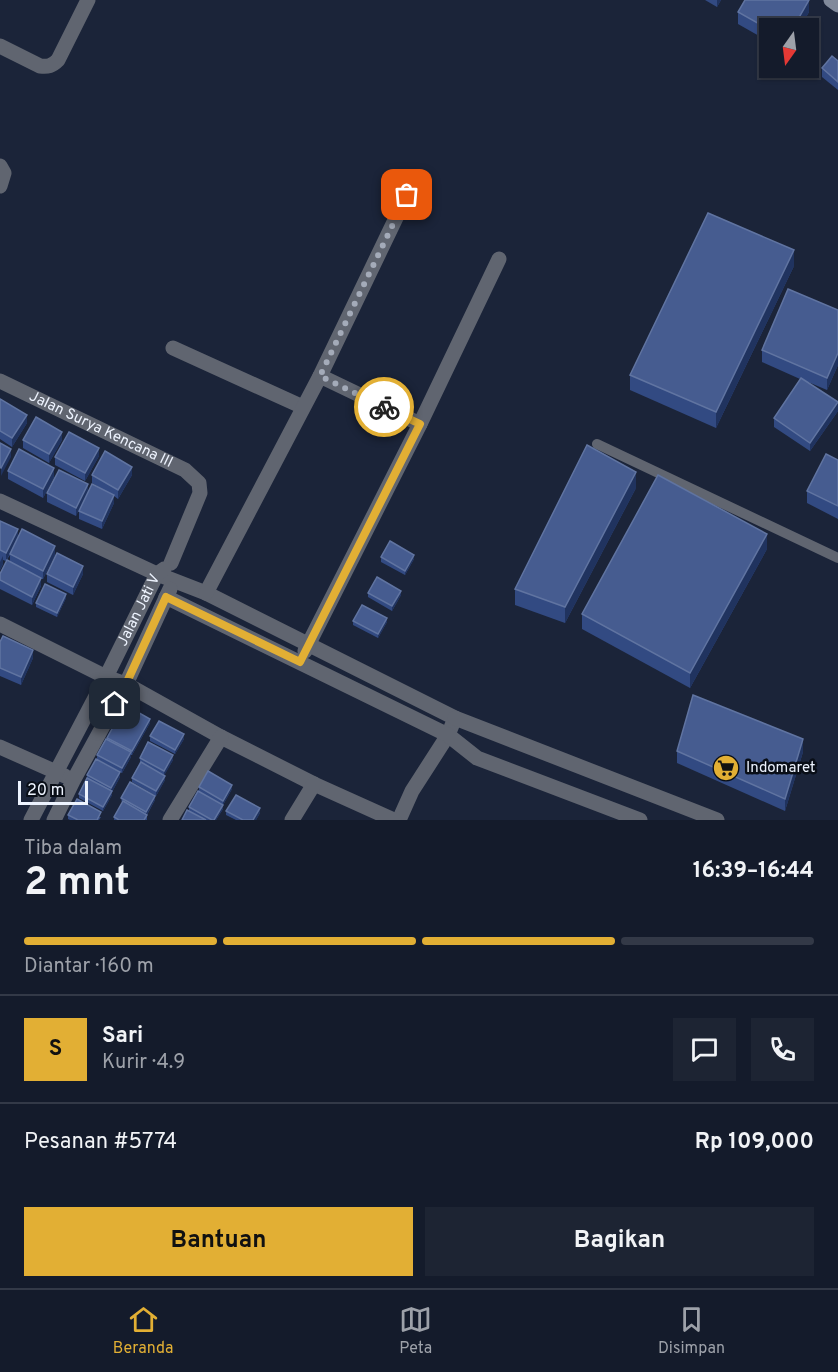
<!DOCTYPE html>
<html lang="id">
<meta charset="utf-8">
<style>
:root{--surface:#141b2b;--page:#1d2433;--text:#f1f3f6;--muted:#9da1a9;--line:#333947;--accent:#e2af34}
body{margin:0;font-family:Overpass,sans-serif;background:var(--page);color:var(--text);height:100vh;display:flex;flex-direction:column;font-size:22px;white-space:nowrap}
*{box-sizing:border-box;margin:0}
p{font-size:20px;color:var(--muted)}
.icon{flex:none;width:33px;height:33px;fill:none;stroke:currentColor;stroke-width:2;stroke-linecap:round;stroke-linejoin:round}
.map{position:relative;height:820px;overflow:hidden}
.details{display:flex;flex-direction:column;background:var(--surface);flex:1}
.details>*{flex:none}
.needle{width:39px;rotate:194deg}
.controls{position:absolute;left:759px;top:18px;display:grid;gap:12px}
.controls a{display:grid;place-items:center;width:60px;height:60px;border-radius:0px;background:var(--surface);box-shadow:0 2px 4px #0004,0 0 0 2px var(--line);font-size:30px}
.scale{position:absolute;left:18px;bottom:15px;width:70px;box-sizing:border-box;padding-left:6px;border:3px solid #edf3fe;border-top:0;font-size:16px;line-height:21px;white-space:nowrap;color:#edf3fe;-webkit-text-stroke:4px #090e17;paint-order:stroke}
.pin{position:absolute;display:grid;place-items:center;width:51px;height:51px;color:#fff;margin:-26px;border-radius:12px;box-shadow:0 3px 9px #0006}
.courier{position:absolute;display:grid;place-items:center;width:60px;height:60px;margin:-30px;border:4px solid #e2af34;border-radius:50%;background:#fff;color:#222;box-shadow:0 2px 8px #0007}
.summary em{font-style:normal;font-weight:700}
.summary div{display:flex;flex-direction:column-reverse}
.summary{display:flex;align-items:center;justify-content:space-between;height:102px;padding:0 24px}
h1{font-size:39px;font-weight:700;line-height:45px}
.bar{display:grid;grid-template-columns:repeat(4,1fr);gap:9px 6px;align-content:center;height:72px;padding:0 24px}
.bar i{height:8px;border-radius:4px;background:var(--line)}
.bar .active{background:var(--accent)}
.bar p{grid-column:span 4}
.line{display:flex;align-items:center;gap:15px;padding:0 24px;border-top:2px solid var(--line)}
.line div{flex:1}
.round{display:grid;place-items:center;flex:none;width:63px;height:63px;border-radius:0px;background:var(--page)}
.button{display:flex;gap:12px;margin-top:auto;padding:12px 24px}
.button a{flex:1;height:69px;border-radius:0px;background:var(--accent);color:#111;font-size:24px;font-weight:700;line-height:69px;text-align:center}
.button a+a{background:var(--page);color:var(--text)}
.menu{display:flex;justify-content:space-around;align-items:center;height:84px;border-top:2px solid var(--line);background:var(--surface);font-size:16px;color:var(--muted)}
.menu a{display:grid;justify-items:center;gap:3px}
.menu .active{color:var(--accent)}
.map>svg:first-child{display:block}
</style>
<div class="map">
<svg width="838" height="820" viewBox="0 0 838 820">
<rect width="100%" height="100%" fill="#1b2439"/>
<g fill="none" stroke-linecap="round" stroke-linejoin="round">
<path stroke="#606570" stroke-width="10" d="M597 444 838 558"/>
<g stroke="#606570" stroke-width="15">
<path d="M0 46 40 66C48 67 52 66 58 60L88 0"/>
<path d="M0 166 4 173 0 186"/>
<path d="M173 348 303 407"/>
<path d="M320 376 407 195"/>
<path id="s1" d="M0 381 185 470 199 483 200 493 171 563"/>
<path d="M0 501 157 574 206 593 455 718 448 735 412 791 399 820"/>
<path d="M206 593 320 376 420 424"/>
<path d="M166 597 448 735 477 758 640 820"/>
<path d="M0 624 106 677 126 684 221 737 314 784 394 820"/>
<path d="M305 651 420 424 499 259"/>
<path d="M455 718 717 820"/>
<path d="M0 747 65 776"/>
<path id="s2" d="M31 820 106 677 157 574 164 569"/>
<path d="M54 820 73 781 126 684 170 589"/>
<path d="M170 820 221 737"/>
<path d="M292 820 314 784"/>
</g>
<path stroke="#818a9b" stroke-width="15" d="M831 0 838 5"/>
</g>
<g fill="#324a82">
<path d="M705 0H721L717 7Z"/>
<path d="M738 12H809L800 28H770V42L738 24Z"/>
<path d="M838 61V90L822 77V68Z"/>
<path d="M794 266 716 428 630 390V375Z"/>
<path d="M838 310V365L827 390 808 382 838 411 810 451 774 427V418L800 379 762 362V350Z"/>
<path d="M0 399 27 423 12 447 0 439Z"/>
<path d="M23 440H62L49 463 23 448Z"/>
<path d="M99 456 85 481 55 465V457Z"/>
<path d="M838 460V519L807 503V491Z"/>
<path d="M8 471 54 477 43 498 8 479Z"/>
<path d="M92 475H132L118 499 114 496V503L102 529 79 519V511L104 490 92 483Z"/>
<path d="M88 484 76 516 47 502V493Z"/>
<path d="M636 488 565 623 515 605V589Z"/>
<path d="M0 521 18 538 55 555 43 579H41V586L32 605 0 589V574L10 562V555L6 561 3 560V564L0 570Z"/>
<path d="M767 549 690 688 582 629V614Z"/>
<path d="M381 557 414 559 405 575 381 562Z"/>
<path d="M47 574H83L73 595 47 582Z"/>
<path d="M368 593 401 595 392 611 368 597Z"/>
<path d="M66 598 57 617 36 607V603Z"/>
<path d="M353 621 387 622 378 638 353 625Z"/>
<path d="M0 642 33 658 21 685 0 676Z"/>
<path d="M150 723 132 755H131V757L122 773 97 759V755L107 739V738Z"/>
<path d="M150 736 184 739 175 754 150 741Z"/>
<path d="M677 751 803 752 785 811 677 763Z"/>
<path d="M140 758 173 760 164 775 165 780 156 796 132 782V778L140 762Z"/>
<path d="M87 775 120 777 112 792V795L103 811 79 798V794L87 779Z"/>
<path d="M199 787 232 789 223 805 199 792Z"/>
<path d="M121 798 155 800 147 815V820H114V817L122 803Z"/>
<path d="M189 807 223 809 216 820H182L189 811Z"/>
<path d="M226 811 260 813 256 820H236L226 815Z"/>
<path d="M68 815 101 817 99 820H70L68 819Z"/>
</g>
<g fill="#20335f">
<path d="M717 0H721L717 7Z"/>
<path d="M809 0V12L800 28H793Z"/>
<path d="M794 250V266L716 428V412Z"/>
<path d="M838 353V365L827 390V378Z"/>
<path d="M838 402V411L810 451V443Z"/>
<path d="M27 415V423L12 447V438Z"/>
<path d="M62 432V440L49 463V454Z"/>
<path d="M99 448V456L85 481V473Z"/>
<path d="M11 449V457L1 476V468Z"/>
<path d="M132 467V475L118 499V490Z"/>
<path d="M54 468V477L43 498V489Z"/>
<path d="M636 472V488L565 623V607Z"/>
<path d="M88 484V493L76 516V508Z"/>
<path d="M114 495V503L102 529V521Z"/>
<path d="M18 529V538L6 561V553Z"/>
<path d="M767 534V549L690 688V673Z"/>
<path d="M55 546V555L43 579V571Z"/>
<path d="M414 555V559L405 575V571Z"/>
<path d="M3 556V564L0 570V562Z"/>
<path d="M83 566V574L73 595V587Z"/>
<path d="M41 578V586L32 605V597Z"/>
<path d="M401 591V595L392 611V606Z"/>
<path d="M66 594V598L57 617V613Z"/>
<path d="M387 618V622L378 638V634Z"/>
<path d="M33 650V658L21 685V677Z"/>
<path d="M150 719V723L132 755V751Z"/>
<path d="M184 734V739L175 754V750Z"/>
<path d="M803 739V752L785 811V799Z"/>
<path d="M131 752V757L122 773V768Z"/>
<path d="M173 755V760L164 776V771Z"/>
<path d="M120 772V777L112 792V795L103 811V807L111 792V788Z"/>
<path d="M165 776V780L156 796V791Z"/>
<path d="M232 785V789L223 805V801Z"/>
<path d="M155 796V800L146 816V812Z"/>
<path d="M223 805V809L216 820H214Z"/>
<path d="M260 808V813L256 820H253Z"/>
</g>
<g fill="#465c90" stroke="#6074a1" stroke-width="1.5">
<path d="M745 0H809L793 28H770V30L738 12Z"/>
<path d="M832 56 838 61V82L822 68Z"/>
<path d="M708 213 794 250 716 412 630 375Z"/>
<path d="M788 289 838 310V353L827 378 762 350Z"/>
<path d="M801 378 838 402 810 443 774 418Z"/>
<path d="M0 399 27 415 12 438 0 431Z"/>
<path d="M36 417 62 432 49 454 23 440Z"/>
<path d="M69 432 99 448 85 473 55 457Z"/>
<path d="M0 443 11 449 1 468 0 467Z"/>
<path d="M587 445 636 472 565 607 515 589Z"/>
<path d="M19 449 54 468 43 489 8 471Z"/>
<path d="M105 451 132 467 118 490 92 475Z"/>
<path d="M826 454 838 460V506L807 491Z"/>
<path d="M59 470 88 484 76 508 47 493Z"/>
<path d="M658 475 767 534 690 673 582 614Z"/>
<path d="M92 484 114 495 102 521 79 511Z"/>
<path d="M0 521 18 529 6 553 0 550Z"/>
<path d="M22 529 55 546 43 571 10 554Z"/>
<path d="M390 541 414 555 405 571 381 557Z"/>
<path d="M57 553 83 566 73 587 47 574Z"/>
<path d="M7 560 41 578 32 597 0 580V574Z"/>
<path d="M377 577 401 591 392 606 368 593Z"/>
<path d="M45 584 66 594 57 613 36 603Z"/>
<path d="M362 605 387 618 378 634 353 621Z"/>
<path d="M3 636 33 650 21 677 0 668V642Z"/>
<path d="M693 695 803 739 785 799 677 751Z"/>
<path d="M125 705 150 719 132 751 107 738Z"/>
<path d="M159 721 184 734 175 750 150 736Z"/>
<path d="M106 739 131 752 122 768 97 755Z"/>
<path d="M148 742 173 755 164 771 140 758Z"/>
<path d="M96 759 120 772 111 788 87 775Z"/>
<path d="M141 762 165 776 156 791 132 778Z"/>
<path d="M208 771 232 785 223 801 199 787Z"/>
<path d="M87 778 112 791 103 807 79 794Z"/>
<path d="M130 782 155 796 146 812 121 798Z"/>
<path d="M198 791 223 805 214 820H212L189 807Z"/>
<path d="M236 795 260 808 253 820H243L226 811Z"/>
<path d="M77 799 101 812 97 820H78L68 815Z"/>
<path d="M123 801 147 815 144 820H119L114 817Z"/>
<path d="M187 810 206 820H182Z"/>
</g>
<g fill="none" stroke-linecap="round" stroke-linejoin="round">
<path stroke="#a4abb9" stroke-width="6" stroke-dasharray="0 10.8" d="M384 407 320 376 407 195"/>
<path stroke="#e2af34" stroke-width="8" d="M115 704 126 684 166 597 300 662 420 424 384 407"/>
</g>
<defs>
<g id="supermarket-disc" transform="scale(1.35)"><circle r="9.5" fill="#e2af34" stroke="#090e17"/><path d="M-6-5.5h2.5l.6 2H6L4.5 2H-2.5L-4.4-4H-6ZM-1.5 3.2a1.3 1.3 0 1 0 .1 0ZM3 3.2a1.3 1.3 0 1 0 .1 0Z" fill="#111"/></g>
</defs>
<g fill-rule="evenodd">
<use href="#supermarket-disc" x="726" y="768"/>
</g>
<g text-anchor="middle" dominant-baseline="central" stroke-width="5" stroke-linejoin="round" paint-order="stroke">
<g font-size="15" fill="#edf3fe" stroke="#090e17">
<text stroke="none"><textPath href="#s1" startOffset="112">Jalan Surya Kencana III</textPath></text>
<text stroke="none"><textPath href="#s2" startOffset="236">Jalan Jati V</textPath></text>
</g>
<g font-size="15" fill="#edf3fe" stroke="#090e17" text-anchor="start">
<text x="746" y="768">Indomaret</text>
</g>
</g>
</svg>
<div class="controls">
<a><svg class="needle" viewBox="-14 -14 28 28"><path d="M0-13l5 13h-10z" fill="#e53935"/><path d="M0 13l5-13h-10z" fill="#9da1a9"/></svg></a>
</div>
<div class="scale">20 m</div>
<div class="pin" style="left:407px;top:195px;background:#ea580c"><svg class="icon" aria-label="bag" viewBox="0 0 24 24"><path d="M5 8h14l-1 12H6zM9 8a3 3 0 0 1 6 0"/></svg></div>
<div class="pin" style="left:115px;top:704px;background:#1f2937"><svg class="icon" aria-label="home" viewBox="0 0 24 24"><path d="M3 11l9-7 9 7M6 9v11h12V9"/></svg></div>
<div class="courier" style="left:384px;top:407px"><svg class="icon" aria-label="bike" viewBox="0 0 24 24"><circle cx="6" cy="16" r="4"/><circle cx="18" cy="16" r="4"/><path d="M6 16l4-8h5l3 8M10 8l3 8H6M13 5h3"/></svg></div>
</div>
<section class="details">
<div class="summary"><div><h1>2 mnt</h1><p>Tiba dalam</p></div><em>16:39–16:44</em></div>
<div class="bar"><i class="active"></i><i class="active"></i><i class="active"></i><i></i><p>Diantar · 160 m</p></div>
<div class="line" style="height:108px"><b class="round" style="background:var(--accent);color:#111">S</b><div><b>Sari</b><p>Kurir · 4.9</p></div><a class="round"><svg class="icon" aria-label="chat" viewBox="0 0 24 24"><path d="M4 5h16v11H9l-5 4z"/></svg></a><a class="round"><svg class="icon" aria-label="phone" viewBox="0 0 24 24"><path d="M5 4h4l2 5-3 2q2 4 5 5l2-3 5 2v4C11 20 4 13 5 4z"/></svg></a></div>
<div class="line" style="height:78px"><div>Pesanan #5774</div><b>Rp 109,000</b></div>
<div class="button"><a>Bantuan</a><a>Bagikan</a></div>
</section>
<nav class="menu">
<a class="active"><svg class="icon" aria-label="home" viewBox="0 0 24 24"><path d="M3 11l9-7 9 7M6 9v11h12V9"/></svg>Beranda</a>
<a><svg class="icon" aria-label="map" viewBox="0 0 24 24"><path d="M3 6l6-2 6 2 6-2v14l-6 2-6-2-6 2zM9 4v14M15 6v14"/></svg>Peta</a>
<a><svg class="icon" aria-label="saved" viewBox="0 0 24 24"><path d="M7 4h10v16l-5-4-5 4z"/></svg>Disimpan</a>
</nav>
